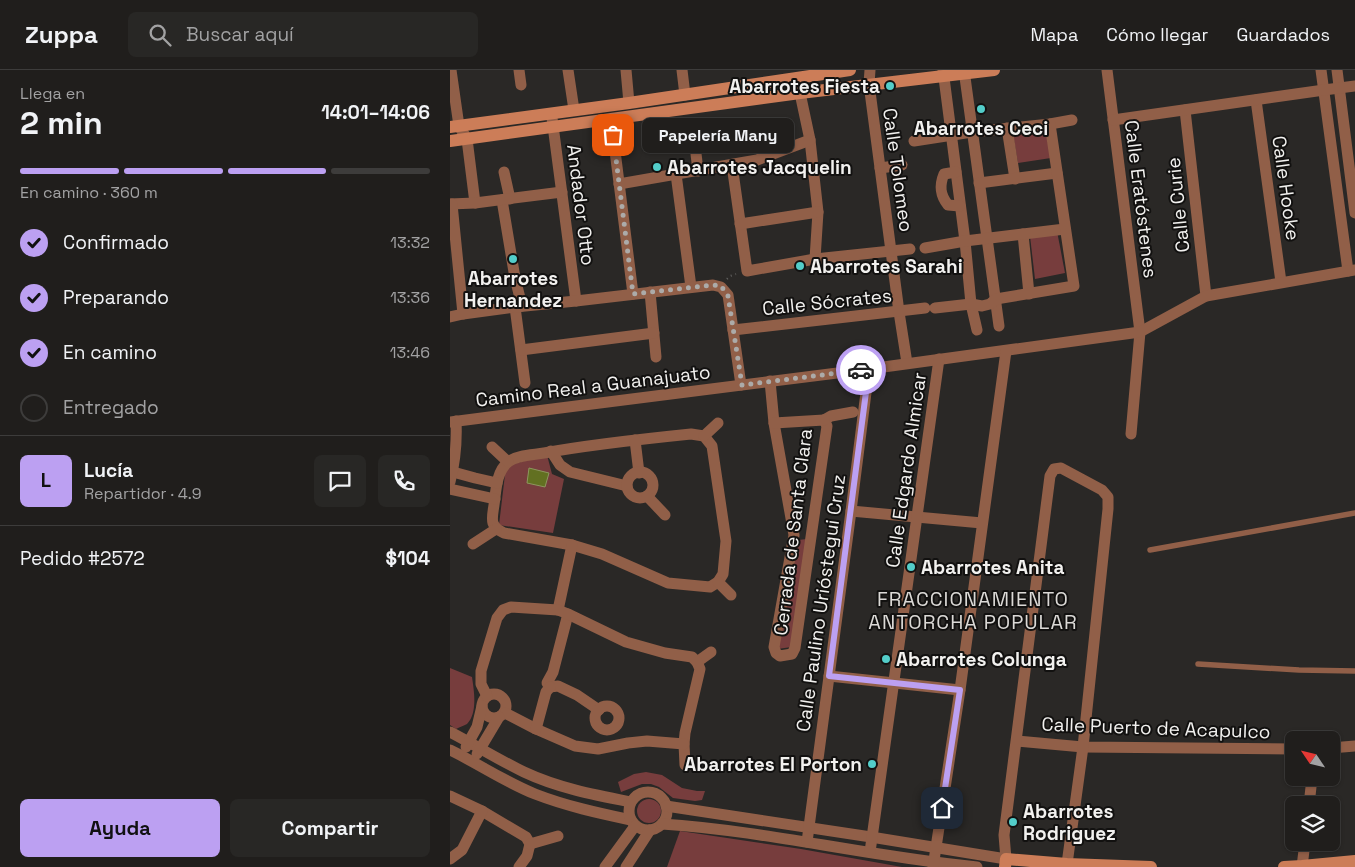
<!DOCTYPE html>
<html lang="es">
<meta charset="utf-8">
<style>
:root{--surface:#201e1c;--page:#282725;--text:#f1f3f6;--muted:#a2a2a3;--line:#3d3c3b;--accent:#bca0f2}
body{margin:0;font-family:"Space Grotesk",sans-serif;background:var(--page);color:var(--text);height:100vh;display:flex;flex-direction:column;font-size:19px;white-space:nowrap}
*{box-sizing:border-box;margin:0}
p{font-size:16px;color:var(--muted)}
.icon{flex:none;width:28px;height:28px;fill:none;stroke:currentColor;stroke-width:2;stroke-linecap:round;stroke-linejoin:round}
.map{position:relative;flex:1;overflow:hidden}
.details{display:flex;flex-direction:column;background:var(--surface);width:450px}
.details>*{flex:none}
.needle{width:32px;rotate:305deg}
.controls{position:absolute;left:835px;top:661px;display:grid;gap:10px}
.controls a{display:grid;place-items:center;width:55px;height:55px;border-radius:8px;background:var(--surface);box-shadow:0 1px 4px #0004,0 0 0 1px var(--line);font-size:25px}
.pin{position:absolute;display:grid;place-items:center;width:42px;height:42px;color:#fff;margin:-21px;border-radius:10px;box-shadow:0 2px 8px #0006}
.courier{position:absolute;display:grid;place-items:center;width:50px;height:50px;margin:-25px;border:4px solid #bca0f2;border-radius:50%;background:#fff;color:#222;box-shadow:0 1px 6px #0007}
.bubble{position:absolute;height:35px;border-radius:8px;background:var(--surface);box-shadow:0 1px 4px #0004,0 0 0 1px var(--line);font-size:16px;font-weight:800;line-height:35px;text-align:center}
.headline em{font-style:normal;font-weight:800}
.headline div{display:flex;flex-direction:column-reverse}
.headline{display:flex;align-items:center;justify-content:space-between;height:85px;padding:0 20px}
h1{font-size:32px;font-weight:800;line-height:38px}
.bar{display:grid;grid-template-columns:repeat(4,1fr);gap:8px 5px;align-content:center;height:60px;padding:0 20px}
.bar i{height:6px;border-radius:4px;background:var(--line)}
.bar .selected{background:var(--accent)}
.bar p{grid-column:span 4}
.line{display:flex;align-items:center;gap:12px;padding:0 20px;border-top:1px solid var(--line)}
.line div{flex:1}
.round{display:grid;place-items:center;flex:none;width:52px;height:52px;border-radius:8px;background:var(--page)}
ol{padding:0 20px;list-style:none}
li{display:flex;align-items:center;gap:15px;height:55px}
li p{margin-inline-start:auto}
li .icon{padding:5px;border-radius:50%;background:var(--accent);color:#111;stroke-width:4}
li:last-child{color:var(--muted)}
li i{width:28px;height:28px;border:2px solid var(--line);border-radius:50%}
.action{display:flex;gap:10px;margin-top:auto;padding:10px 20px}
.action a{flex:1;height:58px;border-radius:8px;background:var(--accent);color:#111;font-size:20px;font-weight:800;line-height:58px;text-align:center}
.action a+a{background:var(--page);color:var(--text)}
header{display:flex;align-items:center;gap:30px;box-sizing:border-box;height:70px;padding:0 25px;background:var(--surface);border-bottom:1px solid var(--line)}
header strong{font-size:24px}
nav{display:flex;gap:28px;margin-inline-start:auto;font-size:18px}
.search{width:350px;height:45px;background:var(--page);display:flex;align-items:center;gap:12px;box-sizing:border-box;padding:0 18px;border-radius:8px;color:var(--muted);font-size:19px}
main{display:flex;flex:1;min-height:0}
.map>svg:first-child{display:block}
</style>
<header>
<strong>Zuppa</strong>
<div class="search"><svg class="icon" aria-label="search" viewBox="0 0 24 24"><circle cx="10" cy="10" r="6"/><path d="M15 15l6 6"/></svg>Buscar aquí</div>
<nav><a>Mapa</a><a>Cómo llegar</a><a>Guardados</a></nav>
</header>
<main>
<section class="details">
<div class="headline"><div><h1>2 min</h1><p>Llega en</p></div><em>14:01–14:06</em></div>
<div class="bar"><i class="selected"></i><i class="selected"></i><i class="selected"></i><i></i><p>En camino · 360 m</p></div>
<ol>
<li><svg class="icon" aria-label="check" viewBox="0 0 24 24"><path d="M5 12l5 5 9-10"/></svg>Confirmado<p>13:32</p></li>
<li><svg class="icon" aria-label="check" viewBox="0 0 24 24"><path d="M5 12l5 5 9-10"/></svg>Preparando<p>13:36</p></li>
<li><svg class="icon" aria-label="check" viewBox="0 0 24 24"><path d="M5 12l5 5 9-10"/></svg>En camino<p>13:46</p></li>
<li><i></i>Entregado</li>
</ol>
<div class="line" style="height:90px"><b class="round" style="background:var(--accent);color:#111">L</b><div><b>Lucía</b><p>Repartidor · 4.9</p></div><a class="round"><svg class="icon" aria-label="chat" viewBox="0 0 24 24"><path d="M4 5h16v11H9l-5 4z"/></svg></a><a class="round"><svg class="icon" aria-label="phone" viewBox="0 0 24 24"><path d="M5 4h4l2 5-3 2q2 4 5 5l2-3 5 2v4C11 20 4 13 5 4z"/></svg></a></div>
<div class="line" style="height:65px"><div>Pedido #2572</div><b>$104</b></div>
<div class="action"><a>Ayuda</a><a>Compartir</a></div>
</section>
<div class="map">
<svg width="905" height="797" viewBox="0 0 905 797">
<rect width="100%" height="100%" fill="#2a2826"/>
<g fill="#773d3d">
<path d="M595 58 601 88 568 93 563 64Z"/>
<path d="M607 161 615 203 585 209 580 166Z"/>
<path d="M97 385 102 404 114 409 103 463 49 455 56 396Z"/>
<path d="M357 469 342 577 327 579 348 470Z"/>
<path d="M0 598 22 607C24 621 28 643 17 654 14 656 9 657 6 659L0 655Z"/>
<path d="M196 702 212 705 232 718 247 721H255L252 730 245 731 223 728 209 717 201 714H192L171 722 168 712 184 704Z"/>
<circle cx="199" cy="741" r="12"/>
<path d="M230 761 351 779 452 797H217Z"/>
</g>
<path fill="#627021" stroke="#8d975f" d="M79 398 99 403 95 417 77 413Z"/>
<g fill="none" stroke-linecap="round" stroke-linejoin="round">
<path stroke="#676664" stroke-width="2" stroke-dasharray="1 4" stroke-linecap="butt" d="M277 209 280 206 286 204"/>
<g stroke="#915f48" stroke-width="5.5">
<path d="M700 480 905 443"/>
<path d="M748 594 849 600 905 601"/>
</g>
<g stroke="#915f48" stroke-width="11">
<path d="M1 0 9 56 17 69 25 133"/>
<path d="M69 0 71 15"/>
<path d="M118 0 124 40"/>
<path d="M176 0 179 33"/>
<path d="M232 0 235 25"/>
<path d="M420 0 419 14 449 242 457 293"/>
<path d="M493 0 515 171 521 234 527 260"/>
<path d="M514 0 549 256"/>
<path d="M657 0 690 262 681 364"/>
<path d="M871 0 898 201"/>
<path d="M887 0 905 143"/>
<path d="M350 23 360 70 368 142 365 189"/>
<path d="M806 30 831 212"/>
<path d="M735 40 756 226"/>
<path d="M102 48 126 231"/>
<path d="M161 49 183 224"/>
<path d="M663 50 874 20 905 16"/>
<path d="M557 58 565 109"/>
<path d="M464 71 522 62 600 54 622 50"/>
<path d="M245 75 248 101"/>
<path d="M282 95 297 201 365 189 460 179"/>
<path d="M430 98 452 95"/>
<path d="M54 102 60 129"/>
<path d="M506 102 494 104C489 116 490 125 498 135L510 136"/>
<path d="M226 104 241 217"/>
<path d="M529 113 607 103"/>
<path d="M169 114 307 90 360 70"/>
<path d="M52 130 65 208 72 236"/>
<path d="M0 134 25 133 112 122"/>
<path d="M2 134 13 244"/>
<path d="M290 154 368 142"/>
<path d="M573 164 579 224"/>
<path d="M475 178 515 171 615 159"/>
<path d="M200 222 206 287"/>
<path d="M65 237 75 313"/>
<path d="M485 238 521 234 532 236 540 234 546 229 624 216 600 54"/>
<path d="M0 247 13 244 65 237 126 231 263 215 271 217 278 225 291 315"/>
<path d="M283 260 475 238"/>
<path d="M71 280 204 263"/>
<path d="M320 311 324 353 344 465 324 577 326 583 330 586 342 584 345 578 377 356 374 350"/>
<path d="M374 350 381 346 403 342"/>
<path d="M0 352 419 299 690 262 756 226 905 200"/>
<path d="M324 353 374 350"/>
<path d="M241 364 254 366 262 376 276 471 273 504 268 512 260 517 218 513 152 484 122 475 54 463C39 456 42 449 44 435 46 421 46 402 58 392 67 385 82 385 94 383 143 374 192 369 241 364Z"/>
<path d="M254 366 268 353"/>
<path d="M185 370 189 403"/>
<path d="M42 377 58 392"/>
<path d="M101 381 110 395 120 402 177 416"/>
<path d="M3 402 25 408 47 413"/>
<circle cx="190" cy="415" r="13"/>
<path d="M0 412C5 392 7 371 6 351"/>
<path d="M0 419 45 429"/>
<path d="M197 426 215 445"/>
<path d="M401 441 532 453"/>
<path d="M23 474 46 459"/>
<path d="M268 512 281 525"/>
<path d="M108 540 122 475"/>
<path d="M247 592 261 582"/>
<path d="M379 606 510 620"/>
<path d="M97 613 103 602 118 544"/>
<path d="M100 617 108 616 127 625 149 640"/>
<circle cx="44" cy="636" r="12"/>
<path d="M37 626 31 614V601L47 548 53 540 61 537 108 540 118 544 176 572 215 583 242 587 247 592 250 599 235 663 234 674 235 695"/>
<circle cx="157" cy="648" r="12"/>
<path d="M55 643 86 659 125 676 148 679 178 673 197 671 234 674"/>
<path d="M86 659 96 622 100 617"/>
<path d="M0 662C25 675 49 690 74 702 108 718 145 725 181 732"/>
<path d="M567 671 633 677 844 679"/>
<path d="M16 677 27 657 32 636"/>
<path d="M881 678 905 676"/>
<path d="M0 680C29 694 55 712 85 724 116 736 148 743 181 750"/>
<path d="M27 684 49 647"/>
<circle cx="198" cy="741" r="19"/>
<path d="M0 726 32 741 76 767 80 774 77 786 69 797"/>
<path d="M859 735 862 708"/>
<path d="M216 736 421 767 556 789 554 765 600 406 604 399 611 398 652 420 658 427V439L633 677 617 794"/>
<path d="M212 754C318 761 421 787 527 797"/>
<path d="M357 772 401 441 419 299"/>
<path d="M80 774 108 766"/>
<path d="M420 782 489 289"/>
<path d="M0 789 12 780 32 741"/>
<path d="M155 797 185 756"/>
<path d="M176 797 200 760"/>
<path d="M483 797 510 620 556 281"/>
<path d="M852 797 855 772"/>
</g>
<g stroke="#cc7d58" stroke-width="12">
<path d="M0 57 179 33 400 0"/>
<path d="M0 71 350 23 544 0"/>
<path d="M555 797 556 789 617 794 701 797"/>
<path d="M834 797 852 796 905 791"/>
</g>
</g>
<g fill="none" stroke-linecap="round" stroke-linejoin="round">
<path stroke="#acaba9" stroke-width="5" stroke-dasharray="0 9" d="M163 65 183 224 263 215 271 216 278 226 292 315 411 300"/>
<path stroke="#bca0f2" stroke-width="6" d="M411 300 419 299 379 606 510 620 492 738"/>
</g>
<g fill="#53cdc9" stroke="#121110" stroke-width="2">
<circle cx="440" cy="16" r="5"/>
<circle cx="531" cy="39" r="5"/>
<circle cx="207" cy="97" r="5"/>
<circle cx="63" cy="189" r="5"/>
<circle cx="350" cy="196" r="5"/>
<circle cx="461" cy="497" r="5"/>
<circle cx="436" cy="589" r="5"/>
<circle cx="422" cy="694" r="5"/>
<circle cx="563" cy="752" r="5"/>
</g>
<g text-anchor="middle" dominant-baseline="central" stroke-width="4" stroke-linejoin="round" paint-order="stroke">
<g font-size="19" font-weight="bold" fill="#f2f1ef" stroke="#121110" text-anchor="start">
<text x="430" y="16" text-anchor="end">Abarrotes Fiesta</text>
<text x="531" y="58" text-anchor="middle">Abarrotes Ceci</text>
<text x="217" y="97">Abarrotes Jacquelin</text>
<text x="360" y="196">Abarrotes Sarahi</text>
<text x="63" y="208" text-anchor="middle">Abarrotes<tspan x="63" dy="22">Hernandez</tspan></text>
<text x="471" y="497">Abarrotes Anita</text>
<text x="446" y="589">Abarrotes Colunga</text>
<text x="412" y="694" text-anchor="end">Abarrotes El Porton</text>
<text x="573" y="741">Abarrotes<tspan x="573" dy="22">Rodriguez</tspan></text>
</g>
<g font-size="19" fill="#f2f1ef" stroke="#121110">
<text transform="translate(448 100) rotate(82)">Calle Tolomeo</text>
<text transform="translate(836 118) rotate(82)">Calle Hooke</text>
<text transform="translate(691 129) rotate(83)">Calle Eratóstenes</text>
<text transform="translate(131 135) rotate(83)">Andador Otto</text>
<text transform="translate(728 135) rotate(-96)">Calle Curie</text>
<text transform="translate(377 232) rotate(-6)">Calle Sócrates</text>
<text transform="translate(143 316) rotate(-7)">Camino Real a Guanajuato</text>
<text transform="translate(456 400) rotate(-82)">Calle Edgardo Almicar</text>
<text transform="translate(343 462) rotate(-83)">Cerrada de Santa Clara</text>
<text transform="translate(371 533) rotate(-82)">Calle Paulino Urióstegui Cruz</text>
<text transform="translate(706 658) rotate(2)">Calle Puerto de Acapulco</text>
</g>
<g font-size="20" letter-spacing="1" fill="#dbd9d6" stroke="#121110">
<text x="523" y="529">FRACCIONAMIENTO<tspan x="523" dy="23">ANTORCHA POPULAR</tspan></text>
</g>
</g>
</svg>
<div class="controls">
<a><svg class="needle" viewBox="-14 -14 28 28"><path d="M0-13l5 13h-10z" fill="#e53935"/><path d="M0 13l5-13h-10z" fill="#a2a2a3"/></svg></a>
<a><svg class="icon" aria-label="layers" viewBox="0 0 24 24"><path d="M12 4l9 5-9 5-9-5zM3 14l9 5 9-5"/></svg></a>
</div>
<div class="pin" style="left:163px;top:65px;background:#ea580c"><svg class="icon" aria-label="bag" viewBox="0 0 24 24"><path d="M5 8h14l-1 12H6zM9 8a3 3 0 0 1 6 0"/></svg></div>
<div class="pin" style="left:492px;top:738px;background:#1f2937"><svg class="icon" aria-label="home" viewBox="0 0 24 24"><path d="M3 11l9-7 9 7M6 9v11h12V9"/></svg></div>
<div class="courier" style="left:411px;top:300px"><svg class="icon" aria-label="car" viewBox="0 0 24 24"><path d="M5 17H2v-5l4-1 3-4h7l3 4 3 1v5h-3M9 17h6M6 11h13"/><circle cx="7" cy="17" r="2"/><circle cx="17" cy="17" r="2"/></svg></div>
<div class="bubble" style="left:192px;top:48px;width:152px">Papelería Many</div>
</div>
</main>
